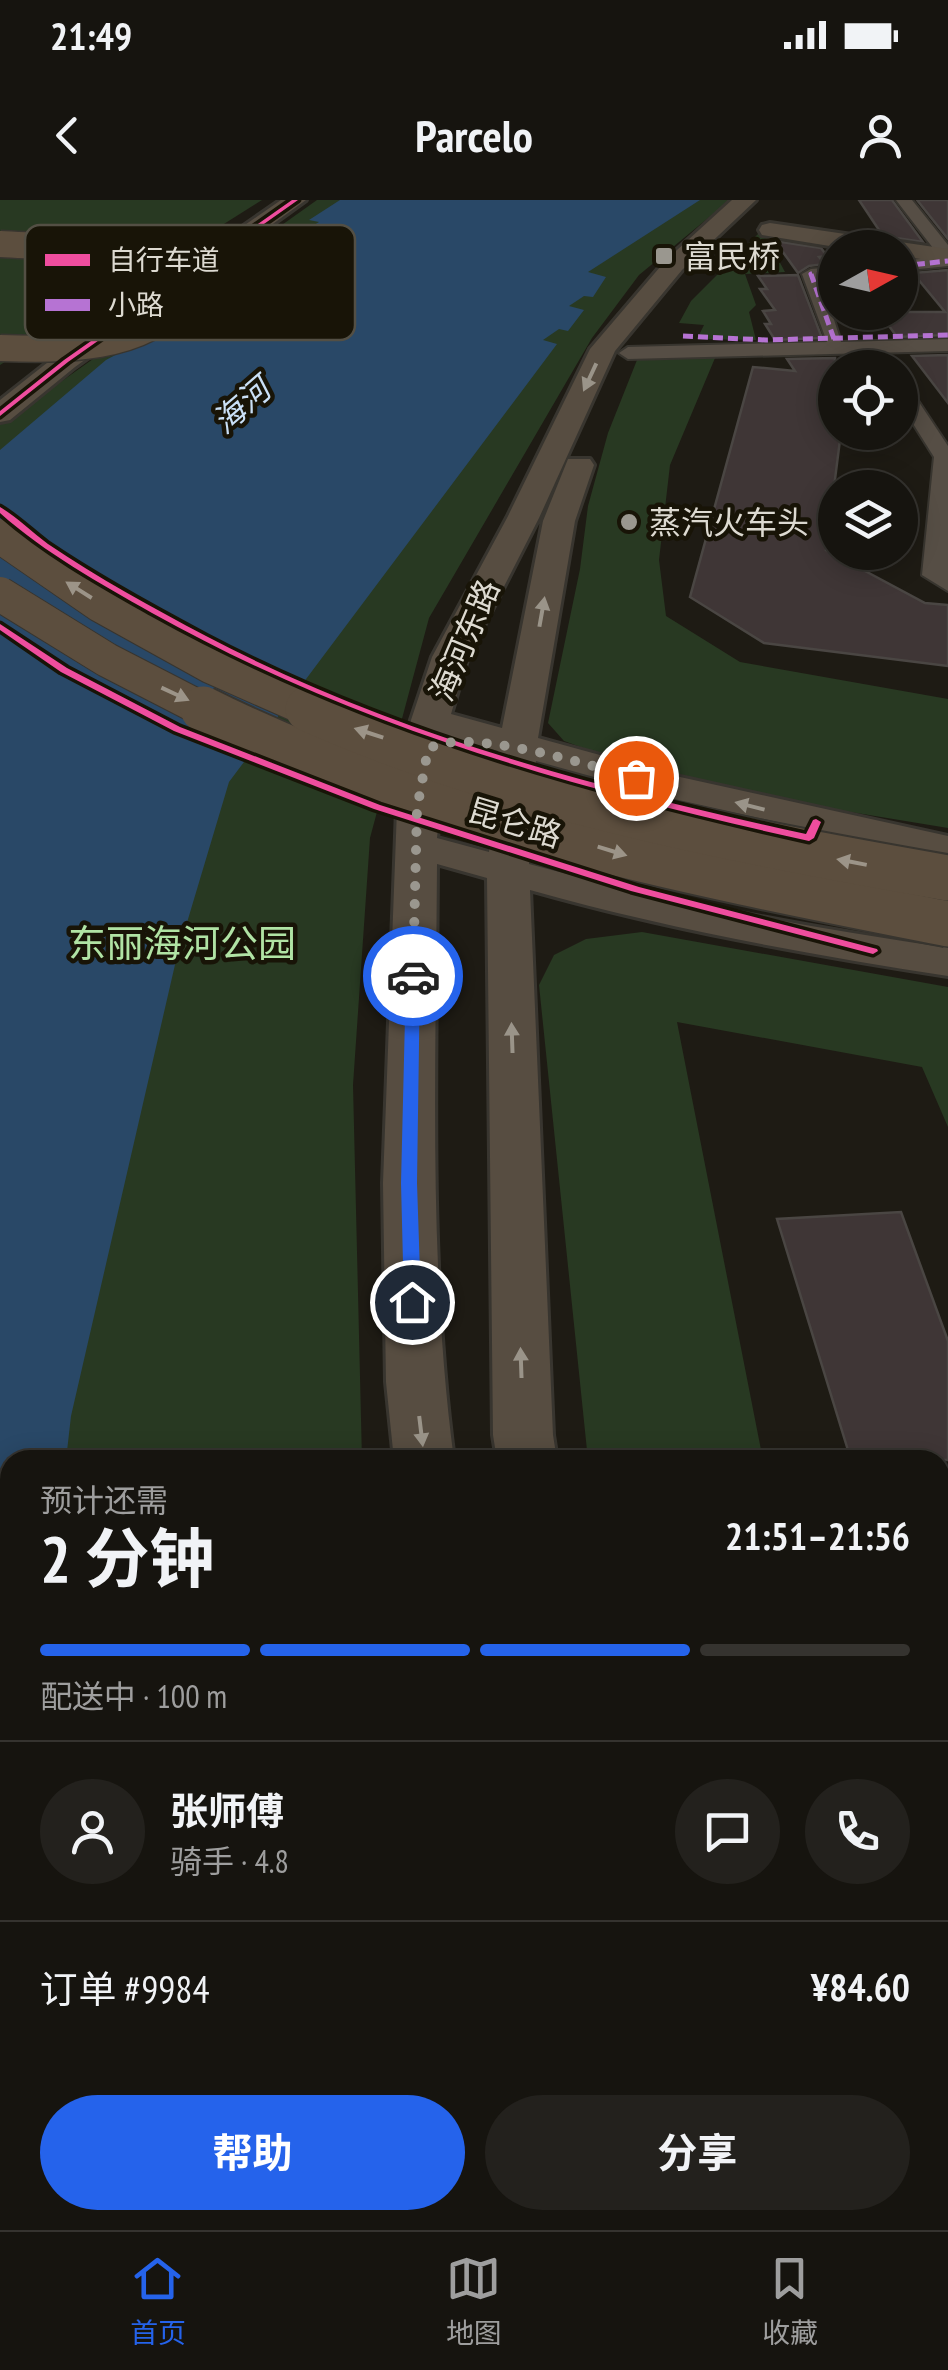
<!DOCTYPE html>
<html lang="zh">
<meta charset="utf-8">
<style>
:root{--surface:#16140f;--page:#23211d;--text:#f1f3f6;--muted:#9e9e9e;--line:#35332f;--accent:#2563eb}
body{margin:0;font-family:"PT Sans Narrow","Noto Sans SC",sans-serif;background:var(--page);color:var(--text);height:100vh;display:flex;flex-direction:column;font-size:38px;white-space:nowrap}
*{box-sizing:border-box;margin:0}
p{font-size:32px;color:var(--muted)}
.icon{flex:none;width:55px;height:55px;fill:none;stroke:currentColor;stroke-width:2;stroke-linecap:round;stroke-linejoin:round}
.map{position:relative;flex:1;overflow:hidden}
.side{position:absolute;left:0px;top:1250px;width:950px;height:780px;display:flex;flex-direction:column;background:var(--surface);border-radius:30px 30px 0 0;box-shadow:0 5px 25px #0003,0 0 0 2px var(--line)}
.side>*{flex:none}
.needle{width:65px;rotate:82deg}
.controls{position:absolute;left:818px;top:30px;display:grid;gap:20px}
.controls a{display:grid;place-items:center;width:100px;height:100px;border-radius:50%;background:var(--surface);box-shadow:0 5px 25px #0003,0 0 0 2px var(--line);font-size:50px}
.pin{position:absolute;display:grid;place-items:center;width:85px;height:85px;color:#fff;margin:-42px;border:5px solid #fff;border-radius:50%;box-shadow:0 2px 10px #0007}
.courier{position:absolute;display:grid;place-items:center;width:100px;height:100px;margin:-50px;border:8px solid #2563eb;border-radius:50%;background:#fff;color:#222;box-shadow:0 2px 12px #0007}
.summary em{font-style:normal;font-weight:700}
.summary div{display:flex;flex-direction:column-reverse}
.summary{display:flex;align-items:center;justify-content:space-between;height:170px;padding:0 40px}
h1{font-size:65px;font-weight:700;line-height:75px}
.bar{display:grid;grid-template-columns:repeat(4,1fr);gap:15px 10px;align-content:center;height:120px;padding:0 40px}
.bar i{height:12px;border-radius:8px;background:var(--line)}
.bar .current{background:var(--accent)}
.bar p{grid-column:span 4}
.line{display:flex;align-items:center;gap:25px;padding:0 40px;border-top:2px solid var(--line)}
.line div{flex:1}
.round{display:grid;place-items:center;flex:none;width:105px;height:105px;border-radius:52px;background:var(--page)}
.button{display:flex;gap:20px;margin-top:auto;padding:20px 40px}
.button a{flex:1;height:115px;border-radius:60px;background:var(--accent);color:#fff;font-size:40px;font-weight:700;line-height:115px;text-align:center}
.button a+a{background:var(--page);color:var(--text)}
.status{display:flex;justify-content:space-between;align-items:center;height:70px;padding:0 50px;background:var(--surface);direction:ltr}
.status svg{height:28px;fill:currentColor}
header{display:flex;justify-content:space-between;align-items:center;height:130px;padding:0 40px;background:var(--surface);font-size:45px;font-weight:700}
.tab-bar{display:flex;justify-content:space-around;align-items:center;height:140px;border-top:2px solid var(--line);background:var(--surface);font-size:28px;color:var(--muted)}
.tab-bar a{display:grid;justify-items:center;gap:5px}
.tab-bar .current{color:var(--accent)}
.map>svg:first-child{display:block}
</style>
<div class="status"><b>21:49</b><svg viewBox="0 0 49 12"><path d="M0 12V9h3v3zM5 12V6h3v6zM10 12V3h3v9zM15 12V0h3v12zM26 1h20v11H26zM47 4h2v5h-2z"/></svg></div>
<header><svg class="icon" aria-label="back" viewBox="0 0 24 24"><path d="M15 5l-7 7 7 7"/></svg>Parcelo<svg class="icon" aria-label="person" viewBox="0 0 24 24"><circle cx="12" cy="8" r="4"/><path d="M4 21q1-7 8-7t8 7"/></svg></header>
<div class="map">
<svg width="948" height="2030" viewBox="0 0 948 2030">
<rect width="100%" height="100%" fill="#1e1b14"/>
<g fill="#283922">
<path d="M0 0H262L0 165Z"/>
<path d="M317 0H730L639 75 592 138 429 418 370 638 353 885 362 1260H10V2020H397L398 2030H0V225Z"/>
<path d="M760 32 778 35 771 46 785 72 745 74 756 105 749 112 756 140 697 139 704 125 679 123 691 101Z"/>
<path d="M715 158 670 265 659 360 666 416 740 462 948 499V628L808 605 611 558 564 541 548 523 580 369 588 306 608 233 637 160Z"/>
<path d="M642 732 948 787V927L922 867 677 822 763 1260H588L539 785 554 755 586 739Z"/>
<path d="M940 1843 948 1854V2030H695L694 2020H940Z"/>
</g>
<path fill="#294867" d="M340 0H700L588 72 606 77 593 97 584 96 569 106 584 110 568 131 559 129 543 140 557 144 229 582 177 756 71 1216 66 1260H10V1769L0 1860V250L106 160 147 138 216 86 244 76 264 57 319 22 309 20Z"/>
<g fill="#3f3636" stroke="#4a4643" stroke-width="2.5">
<path d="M859 0H892L923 42 883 36Z"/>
<path d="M917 0H948V39Z"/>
<path d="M775 41 821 48 827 56 819 57 825 64 809 66 798 73Z"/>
<path d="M948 70V135L897 137 879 112H945L913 73Z"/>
<path d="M798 75 822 138 775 140 765 124H771L763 111 775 110 760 89H767L758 76Z"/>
<path d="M948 155V203L912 156Z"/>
<path d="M835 158V232H841L826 350 925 403 948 405V466L764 443 690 397 753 167 795 171 787 159Z"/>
<path d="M901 1012 948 1141V1260H851L777 1019Z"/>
</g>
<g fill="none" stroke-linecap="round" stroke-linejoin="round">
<g stroke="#38352f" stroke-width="4">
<g id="street">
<path d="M896 0H912L948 45V66L900 71V61L940 57Z"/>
<path d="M835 67V77L821 78 841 142 948 139V151L628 159 619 153 628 147 827 142 802 74 811 69Z"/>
<path d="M900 182 907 184 948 246V391L922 375 934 257 900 203Z"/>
</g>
</g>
<g stroke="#38352f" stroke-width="6">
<g id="secondary">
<path d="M281 0H306L75 167 10 220 0 222V200L57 155Z"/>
<path d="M732 0H756L682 70 615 151 539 318 468 457 451 514 502 528 543 321 568 259H590L594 265 575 321 538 538 680 577 948 636V660L674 599 536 561 529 664C668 702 806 727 948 748V776C806 754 668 729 530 690L553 1235 557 1260H497L493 1235 487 678 437 664C436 863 428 1063 454 1260H394L386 1182 383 983 397 609 411 520 432 457 507 318 590 149 666 60ZM447 536 498 551 489 652 437 638Z"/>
<path d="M770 23 948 49V63L900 56V48H842L762 35 759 30 762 25Z"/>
<path d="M471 2020H553L555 2030H471Z"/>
<path d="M608 2020H690L693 2030H609Z"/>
</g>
</g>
<use href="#street" fill="#564e45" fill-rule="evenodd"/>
<use href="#secondary" fill="#574d41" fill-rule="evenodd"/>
<g stroke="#38352f" stroke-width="29" stroke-linecap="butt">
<path id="highway-bridge-far2" d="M0 44C58 48 152 43 185 100 142 151 62 150 0 148"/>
</g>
<g stroke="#38352f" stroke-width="36" stroke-linecap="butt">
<g id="highway-bridge-far1">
<path d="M0 336 100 405 210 466 314 512"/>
<path d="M0 394 107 460 208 512"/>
</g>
</g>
<g stroke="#38352f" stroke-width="49" stroke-linecap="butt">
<g id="highway-bridge">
<path d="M203 509C429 623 702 675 948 724"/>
<path d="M308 509C509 598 732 640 948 678"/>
</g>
</g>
<use href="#highway-bridge-far2" stroke="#5c4e3e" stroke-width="26"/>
<use href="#highway-bridge-far1" stroke="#5c4e3e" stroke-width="34"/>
<use href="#highway-bridge" stroke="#5c4e3e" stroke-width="45"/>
<g stroke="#b673d3" stroke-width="5" stroke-dasharray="10 5" stroke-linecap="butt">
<path d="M900 66 948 61"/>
<path d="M683 136 766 140 948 135"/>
<path d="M834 139 811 74 835 72"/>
</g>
<g stroke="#181407" stroke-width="7">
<g id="cycleway">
<path d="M292 0H298L68 162 0 216V211L64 160Z"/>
<path d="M0 307C17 317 32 332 48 344 98 378 153 408 206 436 394 535 600 589 806 634L813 620 816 619 821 622 814 638 809 641C579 590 358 528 152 413 99 383 45 353 0 313Z"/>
<path d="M0 424 67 468 180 527 380 605 639 687 877 749 878 751 873 754 631 691 374 609 174 531 61 472 0 430Z"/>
</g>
</g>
<use href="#cycleway" fill="#ef4d9e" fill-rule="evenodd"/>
</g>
<defs><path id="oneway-solid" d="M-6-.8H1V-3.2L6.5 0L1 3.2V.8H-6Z" transform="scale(2.5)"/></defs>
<g fill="#9a9489">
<use href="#oneway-solid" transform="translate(590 177) rotate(115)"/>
<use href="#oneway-solid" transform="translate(542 412) rotate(-80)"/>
<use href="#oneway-solid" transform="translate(750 606) rotate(-166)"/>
<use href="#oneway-solid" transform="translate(512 838) rotate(-92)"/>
<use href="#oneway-solid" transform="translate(521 1163) rotate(-92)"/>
<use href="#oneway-solid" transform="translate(421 1231) rotate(83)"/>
</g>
<g fill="#9c9488">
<use href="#oneway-solid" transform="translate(79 390) rotate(-148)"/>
<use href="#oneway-solid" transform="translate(175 494) rotate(25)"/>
<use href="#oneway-solid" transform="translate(369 533) rotate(-162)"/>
<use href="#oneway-solid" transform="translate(612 651) rotate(17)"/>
<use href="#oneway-solid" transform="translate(852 662) rotate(-169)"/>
</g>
<path fill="#2563eb" d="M413 771 420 776 417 983 421 1102 412 1109 404 1102 401 983 406 776Z"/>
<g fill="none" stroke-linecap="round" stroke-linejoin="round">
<path stroke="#9a978f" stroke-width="10" stroke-dasharray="0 18" d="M413 776 417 609 428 549C466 526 592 566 636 578"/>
</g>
<g fill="#9a978f" stroke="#181407" stroke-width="4">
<rect x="654" y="46" width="20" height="20" rx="5"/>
<circle cx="629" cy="322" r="10"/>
</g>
<g text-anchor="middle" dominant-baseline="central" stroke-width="9" stroke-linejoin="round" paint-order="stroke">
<g font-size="32" fill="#dddad1" stroke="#181407" text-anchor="start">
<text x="684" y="56">富民桥</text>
<text x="649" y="322">蒸汽火车头</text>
</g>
<g font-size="32" font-style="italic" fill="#cae0f7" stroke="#181407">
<text transform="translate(241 205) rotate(-41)">海河</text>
</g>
<g font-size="32" fill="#dddad1" stroke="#181407">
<text transform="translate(464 440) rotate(-67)">海河东路</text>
<text transform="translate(515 622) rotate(17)">昆仑路</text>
</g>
<g font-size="38" fill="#b0e3a4" stroke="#181407">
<text x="182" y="742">东丽海河公园</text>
</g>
</g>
<rect x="25" y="25" width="330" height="115" rx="15" fill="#181407" stroke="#534f44" stroke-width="2.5"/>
<rect x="45" y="54" width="45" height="12" fill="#ef4d9e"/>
<rect x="45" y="99" width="45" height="12" fill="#b673d3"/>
<g font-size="28" fill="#dddad1">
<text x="108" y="70">自行车道</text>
<text x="108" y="115">小路</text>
</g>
</svg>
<div class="controls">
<a><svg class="needle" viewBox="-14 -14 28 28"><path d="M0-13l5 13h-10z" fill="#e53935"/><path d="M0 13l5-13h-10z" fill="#9e9e9e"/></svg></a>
<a><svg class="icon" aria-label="locate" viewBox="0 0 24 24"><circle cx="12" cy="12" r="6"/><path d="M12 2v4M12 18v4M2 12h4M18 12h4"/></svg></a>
<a><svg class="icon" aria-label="layers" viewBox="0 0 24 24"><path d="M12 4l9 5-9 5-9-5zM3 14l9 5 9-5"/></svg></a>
</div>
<div class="pin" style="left:636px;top:578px;background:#ea580c"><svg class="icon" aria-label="bag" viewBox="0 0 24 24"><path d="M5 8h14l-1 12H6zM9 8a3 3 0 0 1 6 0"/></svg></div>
<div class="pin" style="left:412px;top:1102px;background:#1f2937"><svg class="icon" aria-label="home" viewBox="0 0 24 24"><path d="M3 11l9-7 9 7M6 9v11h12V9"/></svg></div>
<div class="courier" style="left:413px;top:776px"><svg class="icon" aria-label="car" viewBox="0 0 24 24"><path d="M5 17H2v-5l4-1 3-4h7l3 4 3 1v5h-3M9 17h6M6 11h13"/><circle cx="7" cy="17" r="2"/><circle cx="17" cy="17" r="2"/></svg></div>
<section class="side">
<div class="summary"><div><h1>2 分钟</h1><p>预计还需</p></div><em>21:51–21:56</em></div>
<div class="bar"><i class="current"></i><i class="current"></i><i class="current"></i><i></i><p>配送中 · 100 m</p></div>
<div class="line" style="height:180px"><a class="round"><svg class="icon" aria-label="person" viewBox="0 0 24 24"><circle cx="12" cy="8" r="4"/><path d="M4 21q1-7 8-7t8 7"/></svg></a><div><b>张师傅</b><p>骑手 · 4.8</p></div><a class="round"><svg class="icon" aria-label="chat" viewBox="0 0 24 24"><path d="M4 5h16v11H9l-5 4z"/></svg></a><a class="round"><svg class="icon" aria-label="phone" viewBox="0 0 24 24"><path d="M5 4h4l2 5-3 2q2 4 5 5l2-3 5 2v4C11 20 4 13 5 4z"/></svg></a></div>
<div class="line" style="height:130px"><div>订单 #9984</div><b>¥84.60</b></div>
<div class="button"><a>帮助</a><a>分享</a></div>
</section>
</div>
<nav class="tab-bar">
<a class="current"><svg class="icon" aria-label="home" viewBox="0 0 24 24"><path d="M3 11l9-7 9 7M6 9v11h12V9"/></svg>首页</a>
<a><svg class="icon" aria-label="map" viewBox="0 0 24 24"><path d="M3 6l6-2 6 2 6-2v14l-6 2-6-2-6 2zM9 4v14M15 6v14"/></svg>地图</a>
<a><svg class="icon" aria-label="saved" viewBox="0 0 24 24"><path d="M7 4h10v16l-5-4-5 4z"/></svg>收藏</a>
</nav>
